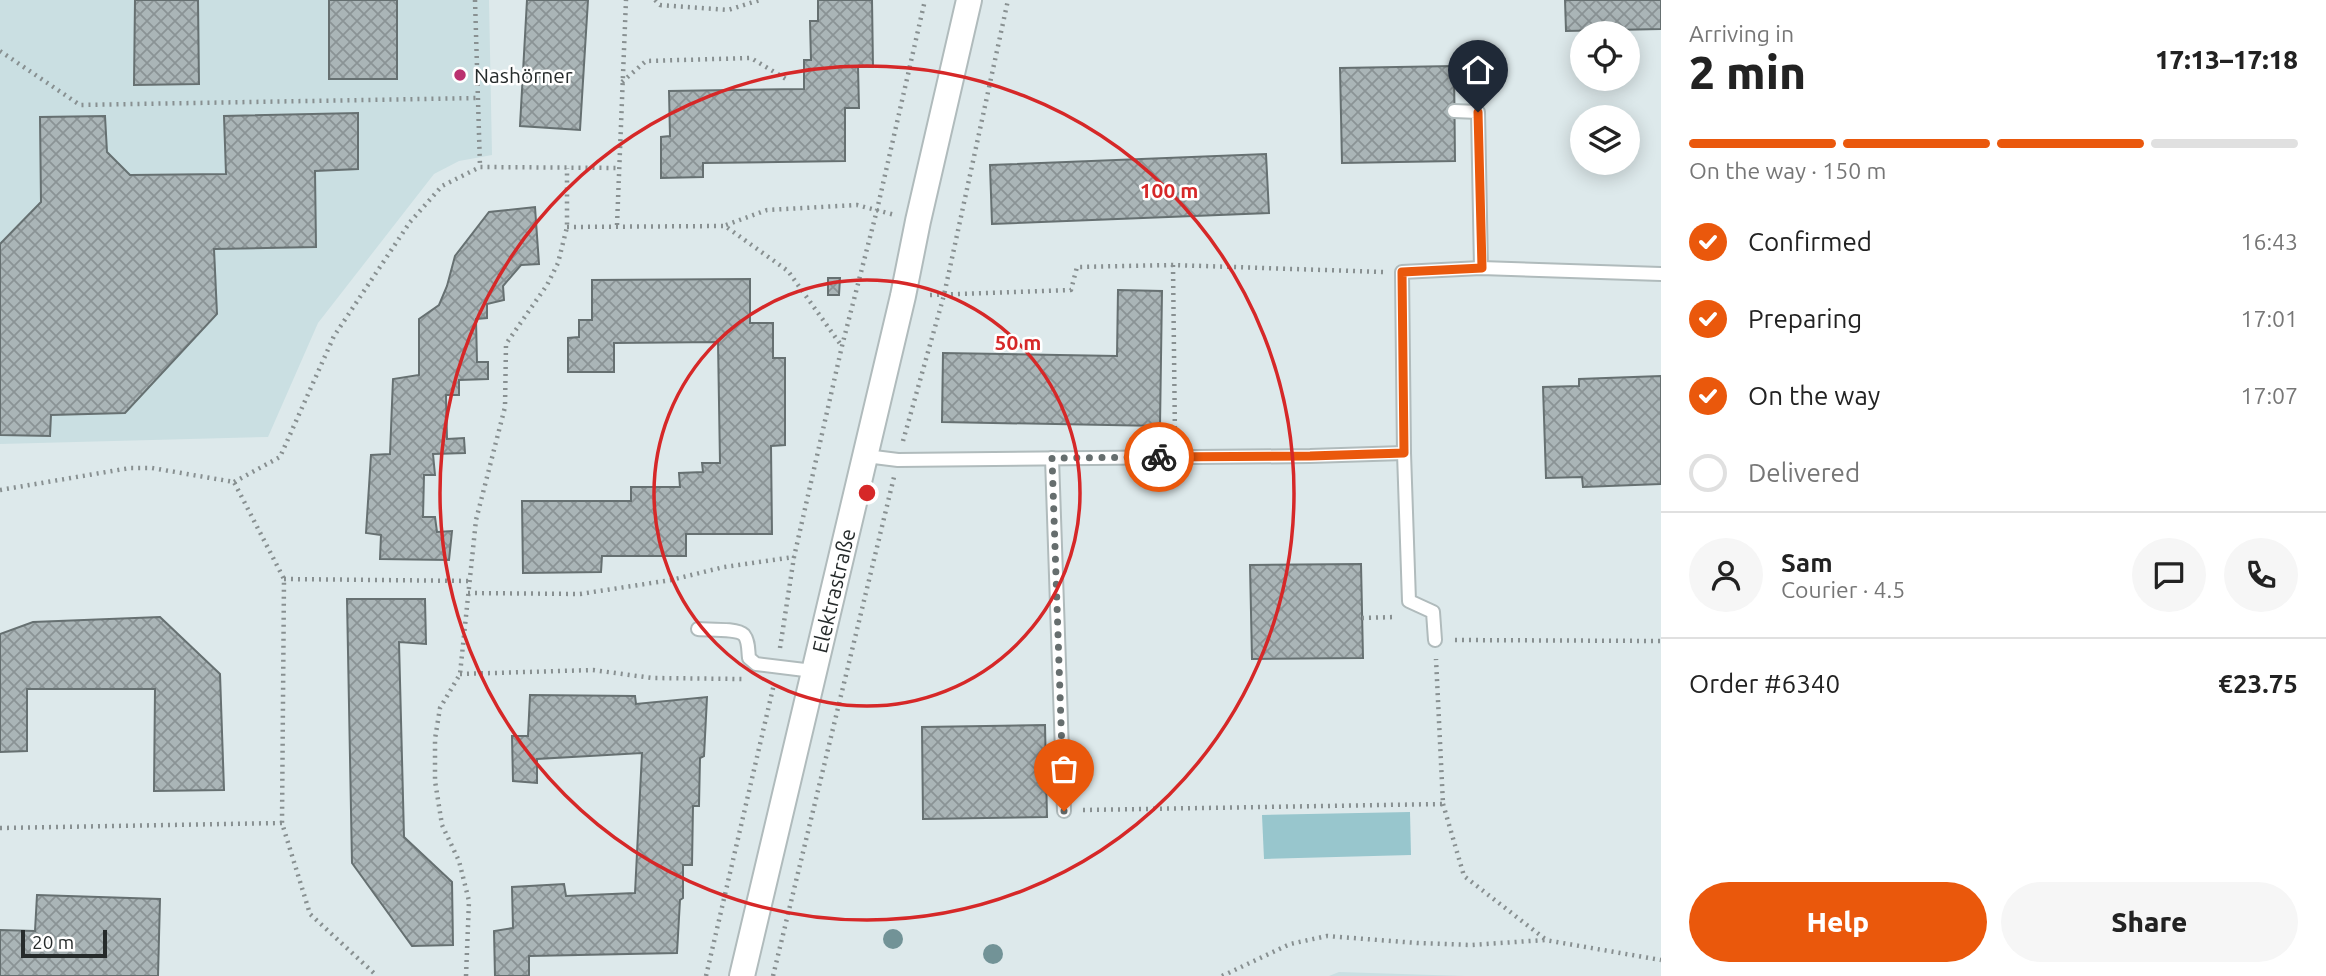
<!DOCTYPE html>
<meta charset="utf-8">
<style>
:root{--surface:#fff;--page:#f6f6f6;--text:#222;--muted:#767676;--line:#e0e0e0;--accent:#ea580c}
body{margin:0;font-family:Ubuntu,sans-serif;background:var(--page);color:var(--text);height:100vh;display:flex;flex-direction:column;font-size:26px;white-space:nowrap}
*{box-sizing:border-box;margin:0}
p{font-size:23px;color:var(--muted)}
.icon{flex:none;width:38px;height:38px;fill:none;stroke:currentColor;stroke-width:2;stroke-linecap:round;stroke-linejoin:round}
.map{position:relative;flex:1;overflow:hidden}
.drawer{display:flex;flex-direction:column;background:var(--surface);width:665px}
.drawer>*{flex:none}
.buttons{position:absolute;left:1570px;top:21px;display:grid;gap:14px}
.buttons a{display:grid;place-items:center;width:70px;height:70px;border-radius:50%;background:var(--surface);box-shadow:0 4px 18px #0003;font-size:35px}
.scale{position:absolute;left:21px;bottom:18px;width:86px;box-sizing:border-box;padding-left:7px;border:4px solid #262b2b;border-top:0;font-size:19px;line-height:24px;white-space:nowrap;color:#262b2b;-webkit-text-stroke:5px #fff;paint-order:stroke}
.pin{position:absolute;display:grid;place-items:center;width:60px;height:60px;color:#fff;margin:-72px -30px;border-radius:50% 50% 50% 0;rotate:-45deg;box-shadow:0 0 7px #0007}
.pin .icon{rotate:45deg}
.courier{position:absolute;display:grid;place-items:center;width:70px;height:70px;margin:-35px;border:5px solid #ea580c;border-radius:50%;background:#fff;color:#222;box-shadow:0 2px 9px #0007}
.summary em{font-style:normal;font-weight:800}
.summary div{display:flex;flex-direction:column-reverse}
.summary{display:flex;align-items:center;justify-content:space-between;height:119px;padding:0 28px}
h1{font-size:46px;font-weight:800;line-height:52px}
.bar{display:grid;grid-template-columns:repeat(4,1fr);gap:10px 7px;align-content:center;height:84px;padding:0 28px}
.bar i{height:9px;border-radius:5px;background:var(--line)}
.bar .current{background:var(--accent)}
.bar p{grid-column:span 4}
.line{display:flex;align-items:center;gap:18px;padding:0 28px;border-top:2px solid var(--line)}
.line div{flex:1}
.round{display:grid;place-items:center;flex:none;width:74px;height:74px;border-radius:37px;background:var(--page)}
ol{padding:0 28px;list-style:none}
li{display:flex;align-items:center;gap:21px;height:77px}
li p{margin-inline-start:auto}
li .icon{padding:7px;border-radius:50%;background:var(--accent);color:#fff;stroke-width:4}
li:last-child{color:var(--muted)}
li i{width:38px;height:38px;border:4px solid var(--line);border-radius:50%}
.button{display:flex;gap:14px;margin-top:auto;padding:14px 28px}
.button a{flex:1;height:80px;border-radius:42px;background:var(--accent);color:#fff;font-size:28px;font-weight:800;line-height:80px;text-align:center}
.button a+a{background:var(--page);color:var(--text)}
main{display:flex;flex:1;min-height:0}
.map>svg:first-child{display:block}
</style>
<main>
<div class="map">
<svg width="1661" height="976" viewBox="0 0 1661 976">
<defs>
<pattern id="building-cross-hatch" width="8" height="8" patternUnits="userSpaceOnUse" patternTransform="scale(1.75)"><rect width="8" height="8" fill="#aab5b7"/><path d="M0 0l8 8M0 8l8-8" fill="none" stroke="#8a9395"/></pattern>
</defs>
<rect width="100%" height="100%" fill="#dde9eb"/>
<g fill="#cadfe2">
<path d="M0 0H489L492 155 459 161 434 174 318 323 268 437 0 444Z"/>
<path d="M1339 972 1465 976H1469H1329Z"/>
</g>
<path fill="#98c6cd" d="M1410 812 1411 855 1264 859 1262 815Z"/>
<g fill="url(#building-cross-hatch)" stroke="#667071" stroke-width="2">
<path d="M135 0H198L199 84 134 85Z"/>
<rect x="329" y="0" width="68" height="79"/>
<path d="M527 0H588L580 130 520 126Z"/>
<path d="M818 0H872L873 67H858L859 108H845V161L703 163V177L661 178V137L670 136 669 91 804 89V60H811L810 21H818Z"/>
<path d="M1565 0H1661V29L1566 31Z"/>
<path d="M1454 66 1455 161 1342 163 1340 68Z"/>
<path d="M358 113V169L315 171 316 247 214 249 217 314 125 413 51 415 50 436 0 435V244L41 202 40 117 105 116 107 152 130 175 226 174 224 116Z"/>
<path d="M1266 154 1269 213 992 224 990 165Z"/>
<path d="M535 207 539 264 521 265 503 286 504 300 487 304V318L476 319 477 362H488V379L459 380V395H446L447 439 464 438 465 453 433 454 435 475H424L423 517H435L437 532 452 531 449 560 380 559 381 535 366 533 371 455 390 454 393 379 419 375V319L439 305 447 286 455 256 489 212Z"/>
<path d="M828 278H840L839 295H828Z"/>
<path d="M750 279V323H773V358H785V445L771 446 772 534H686V556H602L601 572 523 573 522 501H631V487H680L679 473 703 472 702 463H720L718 342 614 343V372H568V338L579 337V320H592V280Z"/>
<path d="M1118 290 1162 291 1160 426 942 422 943 353 1117 356Z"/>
<path d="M1661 376V484L1583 487 1582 477 1546 478 1543 387 1579 386V379Z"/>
<path d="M1361 564 1363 658 1252 659 1250 565Z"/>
<path d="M347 599H425L426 644 399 642 404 837 452 882 453 945 412 946 352 863Z"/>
<path d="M160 617 220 674 224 790 154 791 155 689H27V751L0 752V634L33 622Z"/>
<path d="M530 695 635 696 636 704 707 697 704 756 700 758 699 806H693L692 865H683V898L680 900 677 953 529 956V976H495L494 931 513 928 512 887 564 884 566 896 635 893 642 753 537 759V783L513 781 512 736H528Z"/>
<path d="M1045 725 1047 817 923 819 922 727Z"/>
<path d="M37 895 160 899 158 976H0V930L35 931Z"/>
</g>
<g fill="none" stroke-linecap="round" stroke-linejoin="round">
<g stroke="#b0bbbc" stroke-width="16">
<g id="service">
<path d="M1454 111 1478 112 1481 268"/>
<path d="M866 456 898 460 1310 456 1404 453"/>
<path d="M1052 458 1064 811"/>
<path d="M698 629C708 630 737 628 744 635 749 641 748 651 749 658L756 664 813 671"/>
<path d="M1435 640 1433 612 1409 601 1404 453 1402 272 1481 268 1661 274"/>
</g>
</g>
<g stroke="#b0bbbc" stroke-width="28">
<g id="minor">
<path id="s1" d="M742 976 903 296 918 221 969 0"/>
</g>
</g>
<g stroke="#889091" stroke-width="4.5" stroke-dasharray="2 5" stroke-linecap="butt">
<path d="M475 0 480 167"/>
<path d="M655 0 660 5 728 10 760 0"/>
<path d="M0 51 80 105 478 98"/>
<path d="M622 82 646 61 751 58 786 79"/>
<path d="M617 225 626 0"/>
<path d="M726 225 767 210 857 205 895 215"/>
<path d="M567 227 725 226 788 271 841 345"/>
<path d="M1173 265 1175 439"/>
<path d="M930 295 1071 290 1077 267 1173 265 1384 272"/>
<path d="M903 441 944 295 1008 0"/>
<path d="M234 482 280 457 334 336 410 222 442 186 480 167 619 168"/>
<path d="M0 490 130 468H152L234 482 284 579 282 823 310 914 377 976"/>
<path d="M284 579 471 581"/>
<path d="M468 593 580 594 671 580 724 567 794 557"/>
<path d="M1362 618 1396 617"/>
<path d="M1455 640 1661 641"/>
<path d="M780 648 794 557 842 346 877 210 925 0"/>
<path d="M460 674 593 670 652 678 742 679"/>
<path d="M1443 804 1464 876 1545 939"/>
<path d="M1083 810 1443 804 1436 659"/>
<path d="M0 828 282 823"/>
<path d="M466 976 469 901 459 861 442 825 435 781V739L440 708 460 674 476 520 505 407 506 344 547 285 558 263 567 227V168"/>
<path d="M706 976 774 684"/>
<path d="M773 976 894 477"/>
<path d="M1222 976 1290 944 1327 936 1417 943 1471 945 1545 940 1661 960"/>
</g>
<use href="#service" stroke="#fff" stroke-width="12"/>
<use href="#minor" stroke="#fff" stroke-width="24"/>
</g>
<g fill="#729397">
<circle cx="893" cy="939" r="10"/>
<circle cx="993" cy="954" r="10"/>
</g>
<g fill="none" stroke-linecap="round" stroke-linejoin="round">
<path stroke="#666e6e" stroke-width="7" stroke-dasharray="0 12.6" d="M1064 811 1052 458 1159 457"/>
<path stroke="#ea580c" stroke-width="9" d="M1159 457 1310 456 1404 453 1402 272 1482 268 1478 112"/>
</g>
<g fill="none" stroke="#d62828" stroke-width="3.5">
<circle cx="867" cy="493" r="213"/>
<circle cx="867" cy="493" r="427"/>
</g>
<circle fill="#ba316f" stroke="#fff" stroke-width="2.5" cx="460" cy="75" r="7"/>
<g text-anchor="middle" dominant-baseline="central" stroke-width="5" stroke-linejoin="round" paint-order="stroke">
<g font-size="21" fill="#262b2b" stroke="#fff" text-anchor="start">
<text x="474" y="75">Nashörner</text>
</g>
<g font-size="21" fill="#262b2b" stroke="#fff">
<text stroke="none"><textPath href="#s1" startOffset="396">Elektrastraße</textPath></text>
</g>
</g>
<circle cx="867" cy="493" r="10" fill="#d62828" stroke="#fff" stroke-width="3.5"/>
<g font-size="21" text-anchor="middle" font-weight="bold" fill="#d62828" stroke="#fff" stroke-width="5" stroke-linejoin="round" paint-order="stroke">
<text x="1169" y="198">100 m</text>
<text x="1018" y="350">50 m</text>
</g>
</svg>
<div class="buttons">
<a><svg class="icon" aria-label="locate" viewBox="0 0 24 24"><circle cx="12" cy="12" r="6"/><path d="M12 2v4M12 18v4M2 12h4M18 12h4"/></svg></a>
<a><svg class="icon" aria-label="layers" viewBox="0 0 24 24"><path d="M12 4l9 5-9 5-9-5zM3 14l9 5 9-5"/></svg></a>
</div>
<div class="scale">20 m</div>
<div class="pin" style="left:1064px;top:811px;background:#ea580c"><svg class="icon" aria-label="bag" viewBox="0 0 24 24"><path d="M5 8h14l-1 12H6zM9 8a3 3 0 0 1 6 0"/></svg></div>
<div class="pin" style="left:1478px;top:112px;background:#1f2937"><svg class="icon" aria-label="home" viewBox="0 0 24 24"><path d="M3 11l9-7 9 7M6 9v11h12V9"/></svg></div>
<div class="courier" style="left:1159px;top:457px"><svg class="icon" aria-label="bike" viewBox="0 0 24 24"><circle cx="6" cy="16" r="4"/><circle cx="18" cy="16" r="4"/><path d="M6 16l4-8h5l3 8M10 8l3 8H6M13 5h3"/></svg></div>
</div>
<section class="drawer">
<div class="summary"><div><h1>2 min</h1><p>Arriving in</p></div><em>17:13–17:18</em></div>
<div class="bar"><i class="current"></i><i class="current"></i><i class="current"></i><i></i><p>On the way · 150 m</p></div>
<ol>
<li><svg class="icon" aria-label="check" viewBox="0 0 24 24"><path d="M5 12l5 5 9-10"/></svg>Confirmed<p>16:43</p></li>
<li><svg class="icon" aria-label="check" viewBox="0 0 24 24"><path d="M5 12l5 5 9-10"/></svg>Preparing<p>17:01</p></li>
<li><svg class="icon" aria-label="check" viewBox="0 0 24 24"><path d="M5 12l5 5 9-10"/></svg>On the way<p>17:07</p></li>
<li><i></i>Delivered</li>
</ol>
<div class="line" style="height:126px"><a class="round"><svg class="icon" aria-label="person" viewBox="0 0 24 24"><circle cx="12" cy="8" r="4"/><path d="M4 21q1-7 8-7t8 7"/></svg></a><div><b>Sam</b><p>Courier · 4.5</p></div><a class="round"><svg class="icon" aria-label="chat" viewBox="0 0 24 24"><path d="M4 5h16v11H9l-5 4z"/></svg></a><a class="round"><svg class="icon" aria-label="phone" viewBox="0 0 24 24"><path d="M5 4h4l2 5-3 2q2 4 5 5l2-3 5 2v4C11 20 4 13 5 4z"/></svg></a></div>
<div class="line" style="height:91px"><div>Order #6340</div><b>€23.75</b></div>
<div class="button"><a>Help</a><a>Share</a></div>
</section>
</main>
